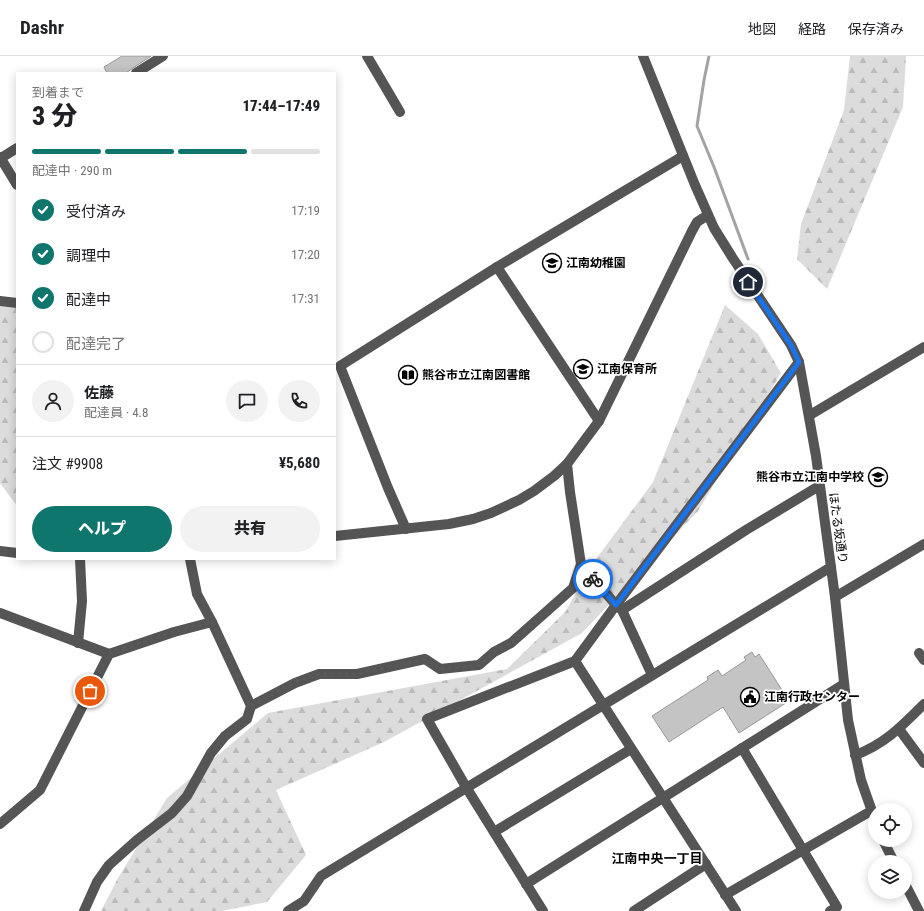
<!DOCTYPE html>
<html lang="ja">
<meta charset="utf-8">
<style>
:root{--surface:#fff;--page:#f2f2f2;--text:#202124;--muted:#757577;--line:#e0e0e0;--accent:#0f766e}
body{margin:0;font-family:"Roboto Condensed","Noto Sans JP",sans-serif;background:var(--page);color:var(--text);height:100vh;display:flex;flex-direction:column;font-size:15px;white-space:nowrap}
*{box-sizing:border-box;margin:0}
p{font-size:13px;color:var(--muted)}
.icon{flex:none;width:22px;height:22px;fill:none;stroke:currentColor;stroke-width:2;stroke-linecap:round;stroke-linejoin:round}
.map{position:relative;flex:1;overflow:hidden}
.drawer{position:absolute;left:16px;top:16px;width:320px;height:488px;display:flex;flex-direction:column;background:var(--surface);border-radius:0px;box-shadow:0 2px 10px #0003}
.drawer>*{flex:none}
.controls{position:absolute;left:868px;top:747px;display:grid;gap:8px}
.controls a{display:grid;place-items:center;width:44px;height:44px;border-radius:50%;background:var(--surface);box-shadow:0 2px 10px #0003;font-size:20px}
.pin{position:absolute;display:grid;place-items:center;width:34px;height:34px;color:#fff;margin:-17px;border:2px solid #fff;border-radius:50%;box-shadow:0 1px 4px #0007}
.courier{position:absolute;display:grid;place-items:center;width:40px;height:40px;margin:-20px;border:3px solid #1a73e8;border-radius:50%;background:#fff;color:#222;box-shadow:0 1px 5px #0007}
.head em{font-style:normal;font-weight:800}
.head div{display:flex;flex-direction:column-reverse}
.head{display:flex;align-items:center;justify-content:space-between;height:68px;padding:0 16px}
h1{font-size:26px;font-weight:800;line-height:30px}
.bar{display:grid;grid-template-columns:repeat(4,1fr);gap:6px 4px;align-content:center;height:48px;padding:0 16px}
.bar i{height:5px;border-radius:3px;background:var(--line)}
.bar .active{background:var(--accent)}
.bar p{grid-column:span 4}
.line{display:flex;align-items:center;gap:10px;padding:0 16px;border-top:1px solid var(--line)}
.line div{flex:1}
.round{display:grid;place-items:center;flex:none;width:42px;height:42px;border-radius:21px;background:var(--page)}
ol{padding:0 16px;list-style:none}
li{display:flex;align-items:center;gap:12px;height:44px}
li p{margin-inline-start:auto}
li .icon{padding:4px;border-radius:50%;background:var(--accent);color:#fff;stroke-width:4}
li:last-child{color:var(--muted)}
li i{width:22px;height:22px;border:2px solid var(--line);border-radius:50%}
.button{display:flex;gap:8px;margin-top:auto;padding:8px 16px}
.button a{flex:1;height:46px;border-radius:24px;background:var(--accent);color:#fff;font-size:16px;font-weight:800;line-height:46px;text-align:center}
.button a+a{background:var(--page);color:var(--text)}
header{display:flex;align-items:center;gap:24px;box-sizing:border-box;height:56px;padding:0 20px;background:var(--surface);border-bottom:1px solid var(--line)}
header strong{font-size:19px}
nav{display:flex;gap:22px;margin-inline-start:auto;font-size:14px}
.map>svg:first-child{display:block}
</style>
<header>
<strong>Dashr</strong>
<nav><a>地図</a><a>経路</a><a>保存済み</a></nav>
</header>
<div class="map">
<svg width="924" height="855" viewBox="0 0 924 855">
<defs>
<pattern id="forest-firs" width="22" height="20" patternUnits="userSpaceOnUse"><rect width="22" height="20" fill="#dcdcdc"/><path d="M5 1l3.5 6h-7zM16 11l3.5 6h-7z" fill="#bbb"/></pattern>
</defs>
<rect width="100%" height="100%" fill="#fff"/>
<g fill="url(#forest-firs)">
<path d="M850 0H906L903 51 827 233 797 203 801 168 844 54Z"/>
<path d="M0 247H17V450L0 427Z"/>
<path d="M725 249 758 278 781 317 698 455 582 577 384 686 276 734 306 799 267 846 222 855H101L118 822 167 742 268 657 507 613 566 555 588 514 653 426Z"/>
</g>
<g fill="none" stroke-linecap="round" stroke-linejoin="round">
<path stroke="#a3a3a3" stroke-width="3" d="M709 0 704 24 697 70 714 111 748 203"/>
</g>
<g fill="#c4c4c4" stroke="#999">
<path d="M122 0H151L133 12 126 17H107L104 11Z"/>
<path d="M752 596 755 601 759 598 789 645 739 677 723 651 669 686 652 660 708 624 707 621 718 614 722 620 746 604 744 601Z"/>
</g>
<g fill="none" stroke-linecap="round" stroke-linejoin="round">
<g stroke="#555" stroke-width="10">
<path d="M367 0 400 56"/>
<path d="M643 0 695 129 714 172 732 201 791 289 799 306 816 400 835 541 848 664 861 724 875 764"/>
<path d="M136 17 163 0"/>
<path d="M0 101 17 129"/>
<path d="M1 102 17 92"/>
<path d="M497 211 599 365"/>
<path d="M0 245 17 247"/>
<path d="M810 359 924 291"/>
<path d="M406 473 388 432 340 310 497 211 683 100"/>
<path d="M335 480 449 468 473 463 491 457 519 444 534 435 554 420 567 408 599 365 692 175 697 166 708 159"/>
<path d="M0 495 17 497"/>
<path d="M581 508 616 549 622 554 652 619"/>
<path d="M835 541 924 488"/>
<path d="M622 554 746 474 819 430"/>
<path d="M0 557 109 598"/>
<path d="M78 587 82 545 80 503"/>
<path d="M919 597 924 604"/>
<path d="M575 605 616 549 799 306"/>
<path d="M251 650 295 627 319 618H357L425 603 440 613 479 609 494 596 511 587 573 532 581 508 570 436 567 408"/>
<path d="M899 673 924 707"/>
<path d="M742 692 837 851 830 855"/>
<path d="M855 699C884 689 903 669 924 648"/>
<path d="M0 768 40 734 109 598 174 576 212 566"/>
<path d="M494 776 631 693"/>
<path d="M883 784 894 806"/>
<path d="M526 828 844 628"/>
<path d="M905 828 919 855"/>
<path d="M725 839 871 755"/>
<path d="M84 855 97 826 109 809 137 784 172 757 187 740 211 697 225 680 247 663 251 650 212 566 197 538 190 503"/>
<path d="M288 855 304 845 321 820 831 511"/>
<path d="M543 855 466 731 427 663 575 605 736 855"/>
<path d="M634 855 706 808"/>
</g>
</g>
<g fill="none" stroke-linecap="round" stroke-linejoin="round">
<path stroke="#595959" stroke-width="4" stroke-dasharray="0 7.2" d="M90 635 109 598 174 576 212 566 250 650 295 626 319 618H357L426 603 440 613 479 609 494 596 511 587 573 532 581 508 593 523"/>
<path stroke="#1a73e8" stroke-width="5" d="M593 523 616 549 799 306 791 289 748 226"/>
</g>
<defs>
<g id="school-ring" transform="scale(1)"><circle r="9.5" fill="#fff" stroke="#000" stroke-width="1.5"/><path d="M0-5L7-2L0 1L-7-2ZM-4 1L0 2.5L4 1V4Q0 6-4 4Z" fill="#000"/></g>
<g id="library-ring" transform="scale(1)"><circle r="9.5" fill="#fff" stroke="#000" stroke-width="1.5"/><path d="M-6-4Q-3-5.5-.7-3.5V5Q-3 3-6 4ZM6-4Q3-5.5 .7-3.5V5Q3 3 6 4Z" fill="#000"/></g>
<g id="civic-ring" transform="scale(1)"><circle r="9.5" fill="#fff" stroke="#000" stroke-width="1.5"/><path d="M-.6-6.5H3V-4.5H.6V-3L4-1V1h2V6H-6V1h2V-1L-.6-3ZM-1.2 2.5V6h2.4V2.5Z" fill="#000"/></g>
</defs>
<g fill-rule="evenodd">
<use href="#school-ring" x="552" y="207"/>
<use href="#school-ring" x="583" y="313"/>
<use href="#library-ring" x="408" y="319"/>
<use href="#school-ring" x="878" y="421"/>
<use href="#civic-ring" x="750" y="641"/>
</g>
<g text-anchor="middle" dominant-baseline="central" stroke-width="3.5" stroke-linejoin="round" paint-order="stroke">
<g font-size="12" font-weight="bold" fill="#000" stroke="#fff" text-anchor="start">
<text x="566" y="207">江南幼稚園</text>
<text x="597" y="313">江南保育所</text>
<text x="422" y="319">熊谷市立江南図書館</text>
<text x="864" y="421" text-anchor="end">熊谷市立江南中学校</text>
<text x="764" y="641">江南行政センター</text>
</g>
<g font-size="12" fill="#000" stroke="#fff">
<text transform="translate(838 472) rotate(82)">ほたる坂通り</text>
</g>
<g font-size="13" font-weight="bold" fill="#000" stroke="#fff">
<text x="657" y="802">江南中央一丁目</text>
</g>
</g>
</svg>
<div class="controls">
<a><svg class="icon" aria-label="locate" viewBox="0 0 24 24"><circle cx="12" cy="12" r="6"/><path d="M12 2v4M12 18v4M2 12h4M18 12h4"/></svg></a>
<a><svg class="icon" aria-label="layers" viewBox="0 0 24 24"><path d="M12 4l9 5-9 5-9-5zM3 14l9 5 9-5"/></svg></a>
</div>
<div class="pin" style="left:90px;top:635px;background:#ea580c"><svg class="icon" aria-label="bag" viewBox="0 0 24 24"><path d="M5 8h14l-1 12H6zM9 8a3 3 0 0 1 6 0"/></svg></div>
<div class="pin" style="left:748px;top:226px;background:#1f2937"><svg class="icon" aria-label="home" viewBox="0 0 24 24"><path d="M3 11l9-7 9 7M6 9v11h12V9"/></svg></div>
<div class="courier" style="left:593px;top:523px"><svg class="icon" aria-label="bike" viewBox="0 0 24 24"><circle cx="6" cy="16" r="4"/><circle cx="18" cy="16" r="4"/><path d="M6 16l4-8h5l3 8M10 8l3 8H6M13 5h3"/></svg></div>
<section class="drawer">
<div class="head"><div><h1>3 分</h1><p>到着まで</p></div><em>17:44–17:49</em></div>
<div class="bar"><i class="active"></i><i class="active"></i><i class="active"></i><i></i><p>配達中 · 290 m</p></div>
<ol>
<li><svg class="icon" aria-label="check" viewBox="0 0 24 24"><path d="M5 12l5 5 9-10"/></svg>受付済み<p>17:19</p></li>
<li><svg class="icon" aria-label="check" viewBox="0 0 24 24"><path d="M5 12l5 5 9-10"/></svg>調理中<p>17:20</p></li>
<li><svg class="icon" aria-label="check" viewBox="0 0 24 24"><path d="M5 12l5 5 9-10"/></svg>配達中<p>17:31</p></li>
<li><i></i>配達完了</li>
</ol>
<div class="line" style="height:72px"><a class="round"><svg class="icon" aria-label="person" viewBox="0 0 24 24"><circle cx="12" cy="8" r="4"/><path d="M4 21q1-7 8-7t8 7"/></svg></a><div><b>佐藤</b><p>配達員 · 4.8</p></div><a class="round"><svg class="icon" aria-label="chat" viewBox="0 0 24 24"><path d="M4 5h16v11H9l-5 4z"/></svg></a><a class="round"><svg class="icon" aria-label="phone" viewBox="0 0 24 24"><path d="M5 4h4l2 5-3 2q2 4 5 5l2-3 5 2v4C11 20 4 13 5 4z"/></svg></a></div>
<div class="line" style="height:52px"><div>注文 #9908</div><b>¥5,680</b></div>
<div class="button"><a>ヘルプ</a><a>共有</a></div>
</section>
</div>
